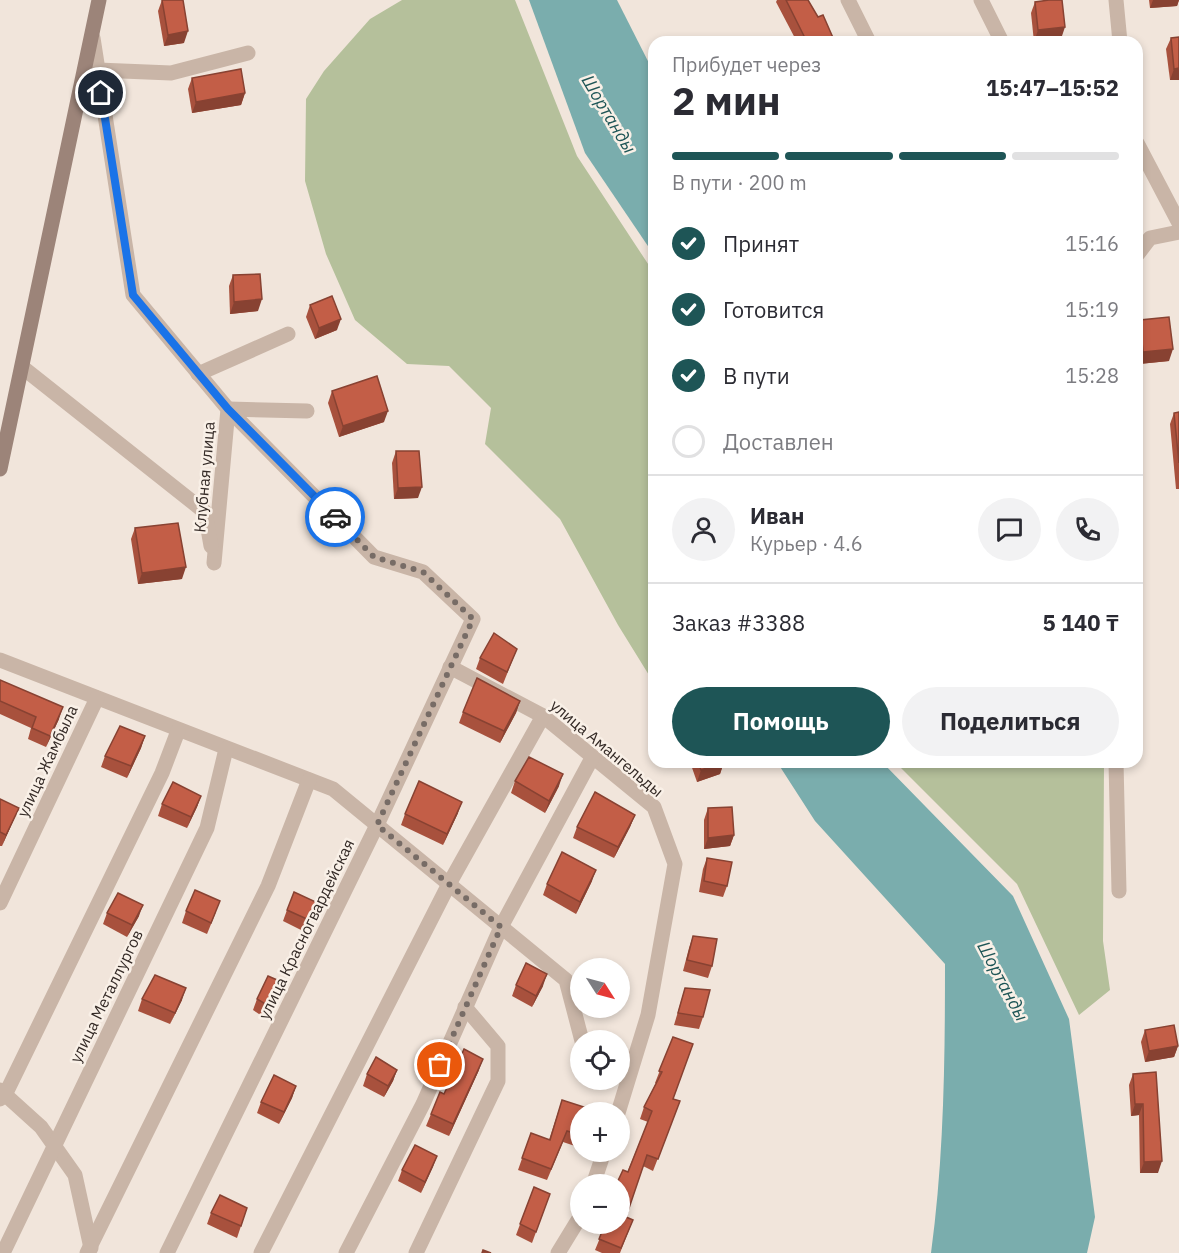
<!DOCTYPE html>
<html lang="ru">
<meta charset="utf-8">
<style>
:root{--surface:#fff;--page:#f2f2f3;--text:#2b2b33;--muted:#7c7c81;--line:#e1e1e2;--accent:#1e5556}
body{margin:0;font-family:"IBM Plex Sans",sans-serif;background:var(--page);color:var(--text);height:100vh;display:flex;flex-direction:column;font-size:22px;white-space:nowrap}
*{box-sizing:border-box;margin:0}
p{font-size:20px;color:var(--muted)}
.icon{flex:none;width:33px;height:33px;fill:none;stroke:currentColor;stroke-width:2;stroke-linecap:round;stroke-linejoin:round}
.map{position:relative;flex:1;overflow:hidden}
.side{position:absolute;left:648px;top:36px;width:495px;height:732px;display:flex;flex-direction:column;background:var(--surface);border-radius:18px;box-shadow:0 3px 9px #0003}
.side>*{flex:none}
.needle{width:39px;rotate:126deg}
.fabs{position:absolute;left:570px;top:958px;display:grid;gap:12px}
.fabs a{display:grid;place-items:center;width:60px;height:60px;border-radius:50%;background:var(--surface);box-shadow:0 3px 9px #0003;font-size:30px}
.pin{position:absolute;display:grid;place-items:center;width:51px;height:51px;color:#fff;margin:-26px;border:3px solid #fff;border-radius:50%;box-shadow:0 2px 6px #0007}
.courier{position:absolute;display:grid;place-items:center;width:60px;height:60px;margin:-30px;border:4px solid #1a73e8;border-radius:50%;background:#fff;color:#222;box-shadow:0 2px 8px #0007}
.summary em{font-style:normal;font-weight:700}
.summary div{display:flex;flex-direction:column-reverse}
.summary{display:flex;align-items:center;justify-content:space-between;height:102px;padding:0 24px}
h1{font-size:39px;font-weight:700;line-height:45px}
.bar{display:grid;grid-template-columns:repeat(4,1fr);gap:9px 6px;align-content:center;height:72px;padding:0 24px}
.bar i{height:8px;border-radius:4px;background:var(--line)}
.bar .selected{background:var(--accent)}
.bar p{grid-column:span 4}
.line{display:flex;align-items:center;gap:15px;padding:0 24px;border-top:2px solid var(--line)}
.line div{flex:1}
.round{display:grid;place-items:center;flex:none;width:63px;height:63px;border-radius:32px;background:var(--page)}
ol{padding:0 24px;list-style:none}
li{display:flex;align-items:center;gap:18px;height:66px}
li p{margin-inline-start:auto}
li .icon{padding:6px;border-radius:50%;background:var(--accent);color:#fff;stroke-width:4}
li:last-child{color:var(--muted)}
li i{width:33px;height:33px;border:3px solid var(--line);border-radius:50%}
.primary-button{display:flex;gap:12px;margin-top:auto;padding:12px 24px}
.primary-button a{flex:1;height:69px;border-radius:36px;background:var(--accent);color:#fff;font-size:24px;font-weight:700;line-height:69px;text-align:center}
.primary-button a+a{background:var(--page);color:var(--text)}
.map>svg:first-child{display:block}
</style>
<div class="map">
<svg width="1179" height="1253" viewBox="0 0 1179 1253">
<rect width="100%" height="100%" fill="#f1e5db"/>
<g fill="#b5c09b">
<path d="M402 0H515L577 156 654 273 652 680 618 625 560 519 485 444 491 408 449 366 407 364 355 320 326 254 305 181 306 99 324 71 370 19Z"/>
<path d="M895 762H1104L1103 941 1110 990 1079 1015 1017 884Z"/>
</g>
<g fill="#7aadad">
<path d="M529 0H617L654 73V255L585 153Z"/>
<path d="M777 762H882L1013 896 1069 1019 1095 1217 1087 1253H931C944 1158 945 1060 945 964L815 821Z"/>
</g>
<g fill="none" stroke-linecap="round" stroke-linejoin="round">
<g stroke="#c9b5a7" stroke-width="15">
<path d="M848 0 869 42"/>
<path d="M981 0 1002 42"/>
<path d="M1116 0 1120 42"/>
<path d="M93 38 133 295 228 409 214 563"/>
<path d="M98 70 171 73 248 53"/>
<path d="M1137 143 1179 223"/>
<path d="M1137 255 1150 238 1179 232"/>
<path d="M22 367 205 512 211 546"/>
<path d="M198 374 288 334"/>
<path d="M228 409 307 411"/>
<path d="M0 660 333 789 566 980 582 1041"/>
<path d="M450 667 543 716 654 807 675 864 648 1015 618 1113"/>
<path d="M1116 762 1119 891"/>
<path d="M0 903 97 698"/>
<path d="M0 1090 41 1127 75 1175 91 1248"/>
<path d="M0 1099 5 1095 162 773 178 731"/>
<path d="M593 1185 604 1152"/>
<path d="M3 1253 207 828 226 749"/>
<path d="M87 1253 268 886 309 780"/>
<path d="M167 1253 377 825 473 619 423 572 374 557 228 409"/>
<path d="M261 1253 449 884 543 716"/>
<path d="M346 1253 423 1104 501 927 592 758"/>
<path d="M416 1253 498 1081V1046L465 1007"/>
<path d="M558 1253 580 1217"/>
</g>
<path stroke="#9c8479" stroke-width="15" d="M0 469 99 0"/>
</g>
<g fill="#a8513d">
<path d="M162 0 184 43 164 46 158 11Z"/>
<path d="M777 0H808L818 17 834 40 833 42H797L776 2Z"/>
<path d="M1149 0H1179L1177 6 1150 8Z"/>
<path d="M1035 2 1061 39 1034 42 1031 13Z"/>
<path d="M1171 38 1179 80H1170L1166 49Z"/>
<path d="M192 78 245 93 241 105 192 113 188 89Z"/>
<path d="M233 275 258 311 230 314 229 286Z"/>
<path d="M310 305 337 330 315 339 306 317Z"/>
<path d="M1140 320 1169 361 1139 364 1137 346V327Z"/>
<path d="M332 391 384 422 339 437 328 403Z"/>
<path d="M1179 412V489H1176L1170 424 1174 413Z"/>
<path d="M396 451 418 498 394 499 392 463Z"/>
<path d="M135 528 182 579 138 584 131 539Z"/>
<path d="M517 649 503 684 476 669 480 658Z"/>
<path d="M0 680 59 719 46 747 28 739 31 728 0 714Z"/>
<path d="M520 701 516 713 500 743 459 723 463 712Z"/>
<path d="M145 736 141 748 127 778 101 767 105 756Z"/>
<path d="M690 762H724L720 774 697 782Z"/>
<path d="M515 781 559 786 545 813 511 793Z"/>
<path d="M201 796 197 807 187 828 158 816 162 804Z"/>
<path d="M0 799 14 819 2 846H0Z"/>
<path d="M708 808 734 835 730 846 704 849V820Z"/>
<path d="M458 813 443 845 401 825 405 814Z"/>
<path d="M635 815 630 827 614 858 573 838 577 827Z"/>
<path d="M707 858 727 886 723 897 699 892 703 869Z"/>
<path d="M592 881 576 914 543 895 547 884Z"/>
<path d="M318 903 314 915 305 932 283 921 287 910Z"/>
<path d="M186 911 216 912 207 934 182 923Z"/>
<path d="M107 913 139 916 127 937 103 924Z"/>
<path d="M693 936 712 966 708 978 683 971 689 948Z"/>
<path d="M284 983 280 994 268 1020 253 1010 257 999Z"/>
<path d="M516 985 543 986 532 1007 512 996Z"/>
<path d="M685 988 703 1017 699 1029 674 1025Z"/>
<path d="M142 999 182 1000 170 1024 138 1011Z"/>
<path d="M1145 1030 1178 1046 1174 1057 1145 1062 1141 1042Z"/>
<path d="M673 1037V1099L680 1101 653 1171 643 1166 626 1217 633 1220 620 1253H602L595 1250 648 1122 640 1119 644 1107 656 1083H655Z"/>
<path d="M397 1070 393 1081 384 1097 363 1086 367 1074Z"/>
<path d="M479 1070 449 1136 426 1126 431 1114 444 1094Z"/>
<path d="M1156 1072 1158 1173H1140L1139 1115 1131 1116 1129 1085 1133 1074Z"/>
<path d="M296 1086 292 1098 279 1124 257 1113 261 1102Z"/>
<path d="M562 1100 580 1113V1139L578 1147 563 1142 547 1180 518 1170 531 1133 549 1140Z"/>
<path d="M437 1156 421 1193 398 1181 402 1170Z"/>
<path d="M534 1187 550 1194 532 1243 516 1235Z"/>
<path d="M247 1208 237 1238 207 1224 211 1213Z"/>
</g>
<g fill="#884232">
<path d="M1153 0H1179L1177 6 1150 8Z"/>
<path d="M1065 27 1061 39 1034 42 1038 30Z"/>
<path d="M188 31 184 43 164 46 168 35Z"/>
<path d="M1179 68V80H1170L1174 69Z"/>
<path d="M245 93 241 105 192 113 196 102Z"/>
<path d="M262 299 258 311 230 314 234 302Z"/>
<path d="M341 319 337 330 315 339 319 328Z"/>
<path d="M1173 349 1169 361 1139 364 1143 352Z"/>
<path d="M388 411 384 422 339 437 343 426Z"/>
<path d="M422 487 418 498 394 499 398 488Z"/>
<path d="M186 567 182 579 138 584 142 573Z"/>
<path d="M520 701 516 713 500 743 504 731Z"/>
<path d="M63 707 59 719 46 747 50 736Z"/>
<path d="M145 736 141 748 127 778 131 766Z"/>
<path d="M724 762 720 774 697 782 701 770Z"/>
<path d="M563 774 559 786 545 813 549 801Z"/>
<path d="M201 796 197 807 187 828 191 817Z"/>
<path d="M462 802 458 813 443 845 447 834Z"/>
<path d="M19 808 14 819 2 846 6 835Z"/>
<path d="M635 815 630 827 614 858 618 847Z"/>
<path d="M734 835 730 846 704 849 708 838Z"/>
<path d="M596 870 592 881 576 914 580 902Z"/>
<path d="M318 903 314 915 305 932 309 920Z"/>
<path d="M143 905 139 916 127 937 132 925Z"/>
<path d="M547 974 543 986 532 1007 536 996Z"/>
<path d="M284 983 280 994 268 1020 272 1008Z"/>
<path d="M186 988 182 1000 170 1024 175 1013Z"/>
<path d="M1178 1046 1174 1057 1145 1062 1149 1051Z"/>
<path d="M483 1059 479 1070 449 1136 453 1124Z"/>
<path d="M397 1070 393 1081 384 1097 388 1086Z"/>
<path d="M296 1086 292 1098 279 1124 284 1112Z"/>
<path d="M1135 1104H1143L1139 1115 1131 1116Z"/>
<path d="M437 1156 433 1167 421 1193 425 1182Z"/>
<path d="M1162 1161 1158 1173H1140L1144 1162Z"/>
</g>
<g fill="#c35e47" stroke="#884232" stroke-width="1.5">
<path d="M162 0H183L188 31 168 35Z"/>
<path d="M786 0H808L818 17 823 15 834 40 828 42H807Z"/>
<path d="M1049 0H1062L1065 27 1038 30 1035 2Z"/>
<path d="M1179 37V68L1174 69 1171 38Z"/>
<path d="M241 69 245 93 196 102 192 78Z"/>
<path d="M260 274 262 299 234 302 233 275Z"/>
<path d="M332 296 341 319 319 328 310 305Z"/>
<path d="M1169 317 1173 349 1143 352 1140 320Z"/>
<path d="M377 376 388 411 343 426 332 391Z"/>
<path d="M1179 412V463L1174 413Z"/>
<path d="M396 451H419L422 487 398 488Z"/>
<path d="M178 523 186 567 142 573 135 528Z"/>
<path d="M494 633 517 649 507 672 480 658Z"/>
<path d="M477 678 520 701 504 731 463 712Z"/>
<path d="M0 680 63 707 50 736 32 728 36 717 0 701Z"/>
<path d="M120 726 145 736 131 766 105 756Z"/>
<path d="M529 757 563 774 549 801 515 781Z"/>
<path d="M698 762H724L701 770Z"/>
<path d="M419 781 462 802 447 834 405 814Z"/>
<path d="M173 782 201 796 191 817 162 804Z"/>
<path d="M595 792 635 815 618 847 577 827Z"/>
<path d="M0 799 19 808 6 835 0 832Z"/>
<path d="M732 807 734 835 708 838V808Z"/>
<path d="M562 852 596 870 580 902 547 884Z"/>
<path d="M707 858 732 862 727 886 704 881Z"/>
<path d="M195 890 220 901 211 923 186 911Z"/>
<path d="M294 892 318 903 309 920 287 910Z"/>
<path d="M118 893 143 905 132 925 107 913Z"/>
<path d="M693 936 717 939 712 966 687 960Z"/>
<path d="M526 963 547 974 536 996 516 985Z"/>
<path d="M155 975 186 988 175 1013 142 999Z"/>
<path d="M268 976 284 983 272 1008 257 999Z"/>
<path d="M685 988 710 990 703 1017 678 1013Z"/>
<path d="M1174 1025 1178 1046 1149 1051 1145 1030Z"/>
<path d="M673 1037 693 1044 673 1099 680 1101 658 1159 647 1155 626 1217 633 1220 621 1248 599 1239 605 1224H620V1185H616L623 1170 628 1172 652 1111 644 1107 662 1072 659 1071Z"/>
<path d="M464 1049 483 1059 453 1124 431 1114 440 1092 444 1094Z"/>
<path d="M376 1057 397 1070 388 1086 367 1074Z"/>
<path d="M1156 1072 1162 1161 1144 1162 1143 1104H1135L1133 1074Z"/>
<path d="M274 1075 296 1086 284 1112 261 1102Z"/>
<path d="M562 1100 590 1109 589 1113H580V1135L567 1131 551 1169 522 1158 531 1133 550 1140Z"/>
<path d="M415 1145 437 1156 425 1182 402 1170Z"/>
<path d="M534 1187 550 1194 536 1232 520 1224Z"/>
<path d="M220 1195 247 1208 241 1226 211 1213Z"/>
<path d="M483 1250 491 1253H482Z"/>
</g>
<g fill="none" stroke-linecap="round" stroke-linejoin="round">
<path stroke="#776c66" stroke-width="6" stroke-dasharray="0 10.8" d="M335 517 374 557 423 572 473 619 377 825 501 927 440 1065"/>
<path stroke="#1a73e8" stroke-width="8" d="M101 93 133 295 228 409 335 517"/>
</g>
<g text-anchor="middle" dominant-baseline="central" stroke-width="5" stroke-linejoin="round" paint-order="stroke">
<g font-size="16" fill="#352b27" stroke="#f9f0e7">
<text transform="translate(204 477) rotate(-85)">Клубная улица</text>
<text transform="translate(607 748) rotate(40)">улица Амангельды</text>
<text transform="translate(47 761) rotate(-65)">улица Жамбыла</text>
<text transform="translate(306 929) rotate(-64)">улица Красногвардейская</text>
<text transform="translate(106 996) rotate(-64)">улица Металлургов</text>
</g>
<g font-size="18" font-style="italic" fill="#1e5556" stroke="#f9f0e7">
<text transform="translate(609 114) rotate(59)">Шортанды</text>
<text transform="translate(1003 981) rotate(62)">Шортанды</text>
</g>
</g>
</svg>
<div class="fabs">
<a><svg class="needle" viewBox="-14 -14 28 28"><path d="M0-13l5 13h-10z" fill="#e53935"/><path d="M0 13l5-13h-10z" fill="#7c7c81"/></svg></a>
<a><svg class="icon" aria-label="locate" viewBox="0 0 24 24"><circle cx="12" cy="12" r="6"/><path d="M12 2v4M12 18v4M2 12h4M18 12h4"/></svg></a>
<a>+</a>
<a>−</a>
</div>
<div class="pin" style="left:440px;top:1065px;background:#ea580c"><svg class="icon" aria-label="bag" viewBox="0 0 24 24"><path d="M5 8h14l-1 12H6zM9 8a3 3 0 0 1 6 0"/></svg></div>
<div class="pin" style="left:101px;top:93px;background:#1f2937"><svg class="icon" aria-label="home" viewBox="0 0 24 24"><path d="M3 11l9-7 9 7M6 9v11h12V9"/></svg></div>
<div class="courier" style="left:335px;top:517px"><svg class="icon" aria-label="car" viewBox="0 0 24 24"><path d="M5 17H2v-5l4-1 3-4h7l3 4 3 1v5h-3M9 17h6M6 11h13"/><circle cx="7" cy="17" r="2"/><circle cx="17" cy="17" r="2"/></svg></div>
<section class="side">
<div class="summary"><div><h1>2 мин</h1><p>Прибудет через</p></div><em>15:47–15:52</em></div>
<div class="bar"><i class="selected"></i><i class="selected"></i><i class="selected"></i><i></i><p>В пути · 200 m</p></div>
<ol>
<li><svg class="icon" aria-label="check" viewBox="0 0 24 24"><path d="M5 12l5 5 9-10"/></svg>Принят<p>15:16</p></li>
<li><svg class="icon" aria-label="check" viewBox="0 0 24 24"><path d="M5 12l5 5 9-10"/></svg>Готовится<p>15:19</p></li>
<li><svg class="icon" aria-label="check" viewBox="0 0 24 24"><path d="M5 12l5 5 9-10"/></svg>В пути<p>15:28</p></li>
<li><i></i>Доставлен</li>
</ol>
<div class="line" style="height:108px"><a class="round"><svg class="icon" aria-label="person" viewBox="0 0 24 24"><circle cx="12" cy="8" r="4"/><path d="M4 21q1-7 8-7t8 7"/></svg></a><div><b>Иван</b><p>Курьер · 4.6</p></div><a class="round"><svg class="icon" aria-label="chat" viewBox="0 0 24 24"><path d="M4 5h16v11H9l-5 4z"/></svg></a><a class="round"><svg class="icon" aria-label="phone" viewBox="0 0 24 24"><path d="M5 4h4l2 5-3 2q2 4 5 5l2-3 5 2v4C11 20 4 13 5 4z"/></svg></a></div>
<div class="line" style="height:78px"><div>Заказ #3388</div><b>5 140 ₸</b></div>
<div class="primary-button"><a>Помощь</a><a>Поделиться</a></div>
</section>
</div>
